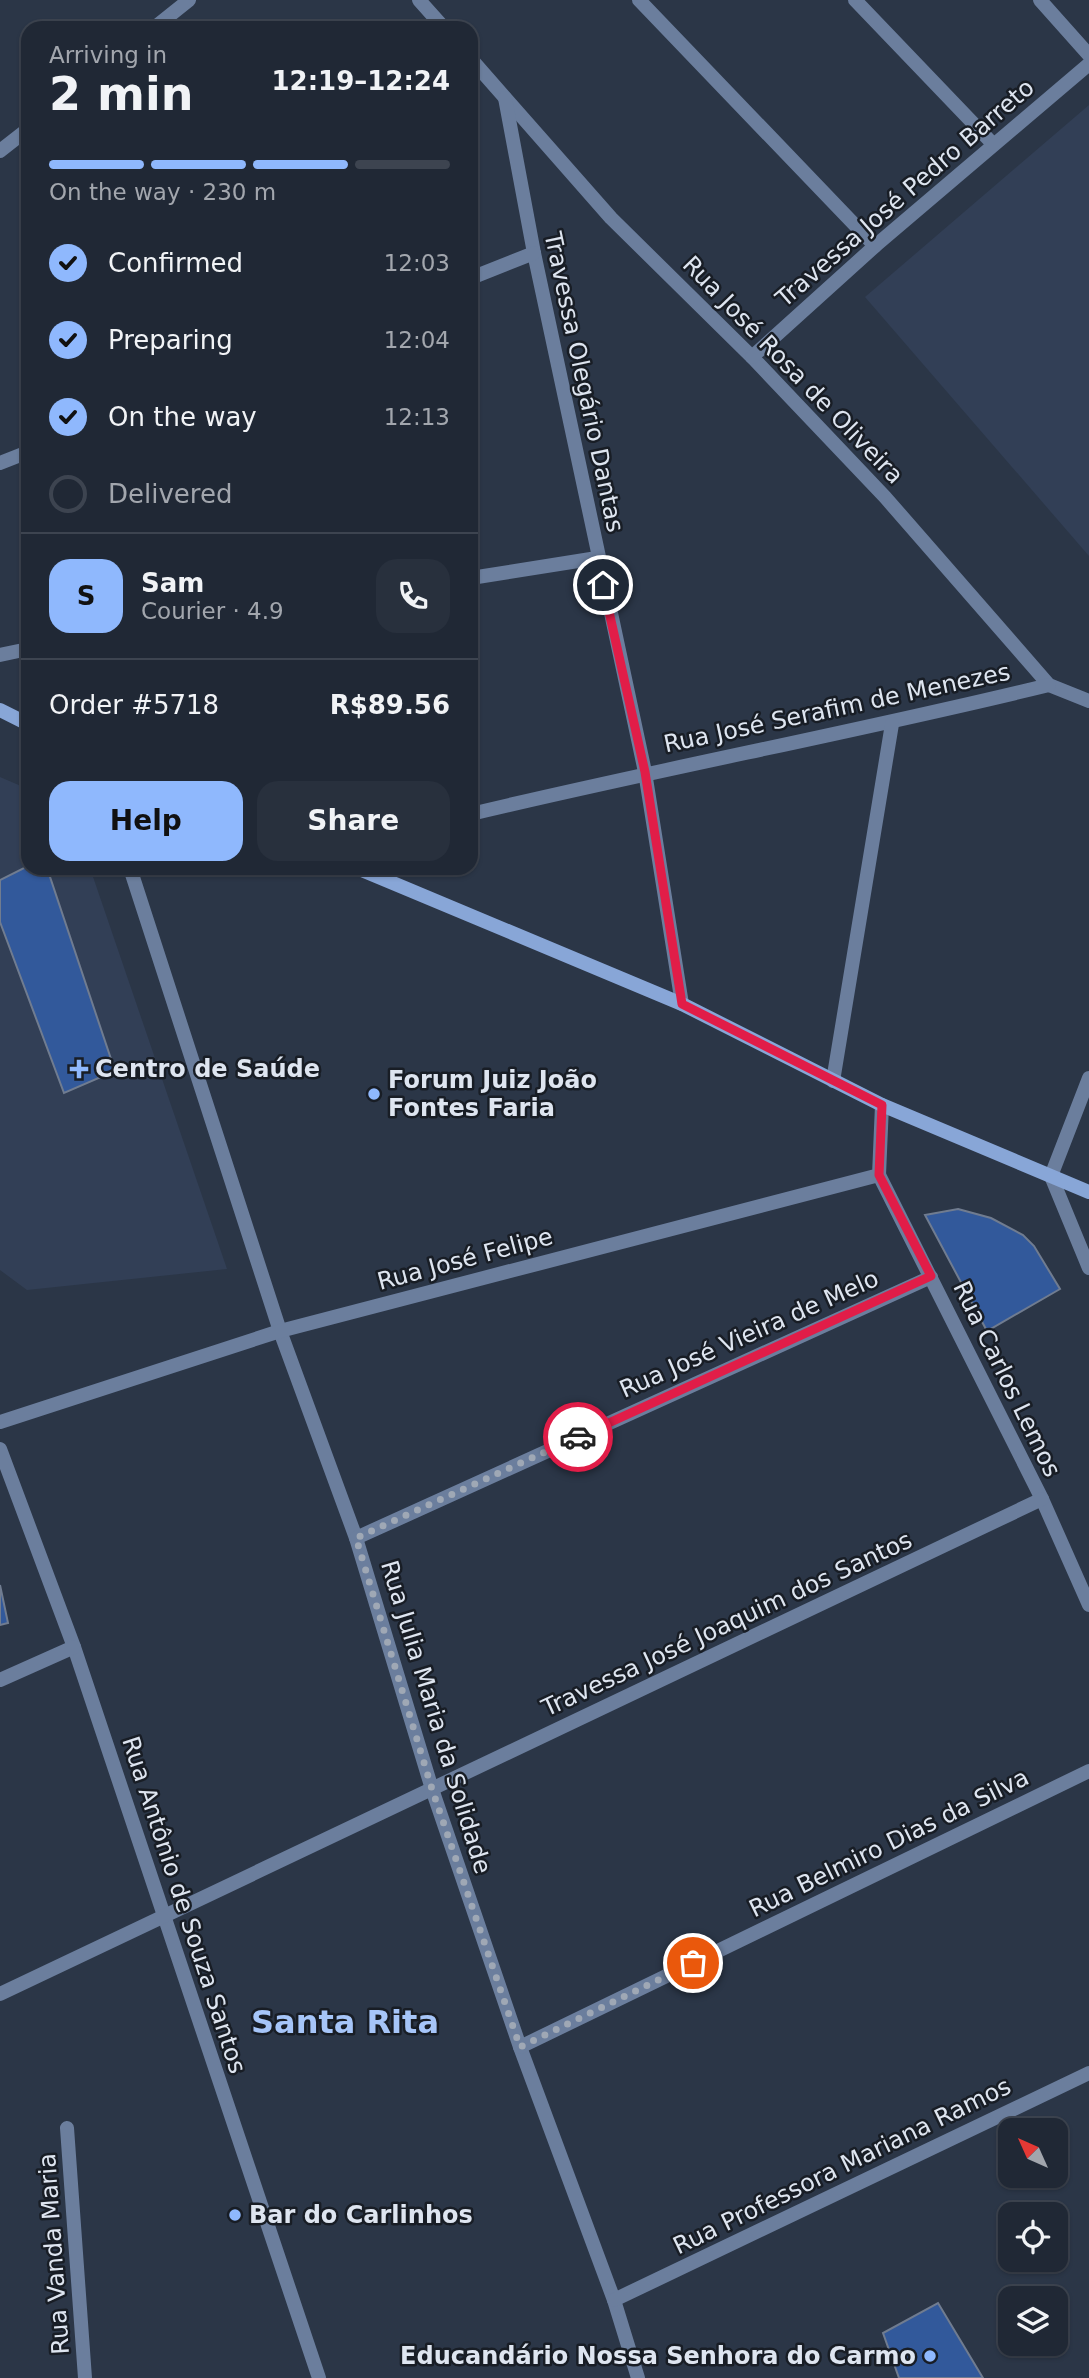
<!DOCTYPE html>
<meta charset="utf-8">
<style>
:root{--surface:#202835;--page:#28303d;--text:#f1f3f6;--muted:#a2a6ad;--line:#3d4450;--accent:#8fb8fd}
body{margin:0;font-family:"DejaVu Sans",sans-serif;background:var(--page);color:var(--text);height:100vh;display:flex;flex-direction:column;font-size:26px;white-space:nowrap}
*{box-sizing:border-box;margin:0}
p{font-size:23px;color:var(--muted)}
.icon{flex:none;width:38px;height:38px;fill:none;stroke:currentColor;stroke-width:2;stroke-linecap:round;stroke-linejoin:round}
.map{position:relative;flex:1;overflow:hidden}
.sheet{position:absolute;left:21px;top:21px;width:457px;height:854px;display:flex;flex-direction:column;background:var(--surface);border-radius:21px;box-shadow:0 2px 5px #0004,0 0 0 2px var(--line)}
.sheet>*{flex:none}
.needle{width:46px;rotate:315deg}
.controls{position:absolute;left:998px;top:2118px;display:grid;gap:14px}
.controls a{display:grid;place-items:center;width:70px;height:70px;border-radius:14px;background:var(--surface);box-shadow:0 2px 5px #0004,0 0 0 2px var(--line);font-size:35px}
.pin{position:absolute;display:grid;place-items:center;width:60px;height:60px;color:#fff;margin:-30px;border:4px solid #fff;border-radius:50%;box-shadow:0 2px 7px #0007}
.courier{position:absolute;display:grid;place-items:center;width:70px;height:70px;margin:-35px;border:5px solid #e11d48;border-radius:50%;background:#fff;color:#222;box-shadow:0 2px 9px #0007}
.overview em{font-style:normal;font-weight:600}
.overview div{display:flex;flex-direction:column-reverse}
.overview{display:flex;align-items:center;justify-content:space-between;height:119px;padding:0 28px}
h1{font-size:46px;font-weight:600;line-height:52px}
.bar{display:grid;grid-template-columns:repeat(4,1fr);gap:10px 7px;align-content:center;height:84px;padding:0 28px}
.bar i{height:9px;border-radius:5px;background:var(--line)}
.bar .active{background:var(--accent)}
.bar p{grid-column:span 4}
.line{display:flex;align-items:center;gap:18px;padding:0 28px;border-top:2px solid var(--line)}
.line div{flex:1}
.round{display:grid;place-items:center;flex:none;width:74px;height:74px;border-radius:21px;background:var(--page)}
ol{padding:0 28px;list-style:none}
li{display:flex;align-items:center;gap:21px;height:77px}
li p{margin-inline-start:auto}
li .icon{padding:7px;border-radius:50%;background:var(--accent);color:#111;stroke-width:4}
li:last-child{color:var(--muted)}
li i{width:38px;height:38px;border:4px solid var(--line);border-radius:50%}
.button{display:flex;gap:14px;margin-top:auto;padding:14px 28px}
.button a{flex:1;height:80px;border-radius:21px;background:var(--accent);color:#111;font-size:28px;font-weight:600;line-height:80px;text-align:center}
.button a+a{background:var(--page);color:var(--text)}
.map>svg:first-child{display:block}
</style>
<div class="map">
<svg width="1089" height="2378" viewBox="0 0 1089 2378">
<rect width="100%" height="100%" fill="#2b3647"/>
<g fill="#323f56">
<path d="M1089 105V556L865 297Z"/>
<path d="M0 777 28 789V868H90L227 1269 27 1290 0 1270Z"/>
</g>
<g fill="#32599b" stroke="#707c90" stroke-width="2">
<path d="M28 866 47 868 115 1071 64 1093 0 922V880Z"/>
<path d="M958 1209 991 1218 1023 1235 1034 1246 1060 1289 987 1331 925 1215Z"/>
<path d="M0 1585 8 1623 0 1625Z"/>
<path d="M938 2303 983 2378H899L883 2333Z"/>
</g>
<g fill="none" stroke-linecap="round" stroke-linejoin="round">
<g stroke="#6b7e9d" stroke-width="14">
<path d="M639 0 875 246"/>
<path d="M1040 0 1089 55"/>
</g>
<g stroke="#6b7e9d" stroke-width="14">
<path d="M419 0 444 28"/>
<path d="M855 0 993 144"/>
<path d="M154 28 189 0"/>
<path d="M471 59 611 218 752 357 885 497 1049 685 1089 701"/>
<path d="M505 98 534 253 645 772 682 1004"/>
<path d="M0 151 28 129"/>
<path d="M471 278 534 253"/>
<path d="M752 357 875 246 1089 64"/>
<path d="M0 463 28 452"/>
<path d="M471 578 597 558"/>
<path d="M0 655 28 649"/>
<path d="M471 814C663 768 857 732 1049 685"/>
<path d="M130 868 280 1331 356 1538 432 1789 520 2047 614 2300 638 2378"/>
<path d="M1089 1078 1051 1176 1089 1268"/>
<path d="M833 1081 892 724"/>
<path d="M879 1175 1042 1499 1089 1605"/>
<path d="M0 1422 280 1331 879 1175 882 1105"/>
<path d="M0 1449 74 1647 319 2378"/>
<path d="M356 1538 931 1277"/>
<path d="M0 1680 74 1647"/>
<path d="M0 1994 1042 1499"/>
<path d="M520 2047 1089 1771"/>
<path d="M67 2128 85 2378"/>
<path d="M614 2300 1089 2073"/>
</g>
<g stroke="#88a6d7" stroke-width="14">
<path d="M0 710 28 724"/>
<path d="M357 868 682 1004 882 1105 1089 1192"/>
</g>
</g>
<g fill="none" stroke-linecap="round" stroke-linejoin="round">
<path stroke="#9fa8b5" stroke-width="7" stroke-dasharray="0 12.6" d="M578 1437 356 1538 432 1789 520 2047 693 1963"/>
<path stroke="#e11d48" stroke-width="9" d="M578 1437 931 1276 879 1175 882 1105 682 1004 645 772 603 585"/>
</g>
<g fill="#8fb8fd" stroke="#181d25" stroke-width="2.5">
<path d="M75.5 1058.5h7v7h7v7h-7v7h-7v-7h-7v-7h7z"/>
<circle cx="374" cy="1094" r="7"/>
<circle cx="235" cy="2215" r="7"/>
<circle cx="930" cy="2356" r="7"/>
</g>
<g text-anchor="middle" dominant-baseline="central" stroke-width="5" stroke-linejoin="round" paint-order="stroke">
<g font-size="24" fill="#dee5f0" stroke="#181d25">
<text transform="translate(905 193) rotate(-41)">Travessa José Pedro Barreto</text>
<text transform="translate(793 370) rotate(46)">Rua José Rosa de Oliveira</text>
<text transform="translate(584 382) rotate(78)">Travessa Olegário Dantas</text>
<text transform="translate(837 708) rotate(-12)">Rua José Serafim de Menezes</text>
<text transform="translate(465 1259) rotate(-15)">Rua José Felipe</text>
<text transform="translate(749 1334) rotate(-24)">Rua José Vieira de Melo</text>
<text transform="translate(1007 1379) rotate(64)">Rua Carlos Lemos</text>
<text transform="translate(727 1624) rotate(-25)">Travessa José Joaquim dos Santos</text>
<text transform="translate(436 1717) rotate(73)">Rua Julia Maria da Solidade</text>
<text transform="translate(889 1843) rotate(-26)">Rua Belmiro Dias da Silva</text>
<text transform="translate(184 1905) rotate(72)">Rua Antônio de Souza Santos</text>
<text transform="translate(842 2166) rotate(-26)">Rua Professora Mariana Ramos</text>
<text transform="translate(54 2254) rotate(-94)">Rua Vanda Maria</text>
</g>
<g font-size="24" font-weight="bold" fill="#dee5f0" stroke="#181d25" text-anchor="start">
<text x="95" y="1069">Centro de Saúde</text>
<text x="388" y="1080">Forum Juiz João<tspan x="388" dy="28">Fontes Faria</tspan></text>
<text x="249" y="2215">Bar do Carlinhos</text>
<text x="916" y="2356" text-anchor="end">Educandário Nossa Senhora do Carmo</text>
</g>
<g font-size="32" font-weight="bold" fill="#a6c5f8" stroke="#181d25">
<text x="345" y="2022">Santa Rita</text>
</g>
</g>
</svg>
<div class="controls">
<a><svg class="needle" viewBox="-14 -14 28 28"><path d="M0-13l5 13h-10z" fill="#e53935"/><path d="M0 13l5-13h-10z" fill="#a2a6ad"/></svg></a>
<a><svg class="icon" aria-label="locate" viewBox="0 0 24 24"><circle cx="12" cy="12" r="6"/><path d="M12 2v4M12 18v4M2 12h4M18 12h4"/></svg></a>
<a><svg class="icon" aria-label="layers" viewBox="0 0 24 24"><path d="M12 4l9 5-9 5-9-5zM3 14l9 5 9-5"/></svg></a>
</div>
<div class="pin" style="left:693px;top:1963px;background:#ea580c"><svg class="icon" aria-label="bag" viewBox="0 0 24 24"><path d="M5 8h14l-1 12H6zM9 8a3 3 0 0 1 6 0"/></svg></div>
<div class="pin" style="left:603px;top:585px;background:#1f2937"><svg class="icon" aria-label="home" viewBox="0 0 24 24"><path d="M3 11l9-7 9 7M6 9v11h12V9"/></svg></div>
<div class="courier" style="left:578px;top:1437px"><svg class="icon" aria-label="car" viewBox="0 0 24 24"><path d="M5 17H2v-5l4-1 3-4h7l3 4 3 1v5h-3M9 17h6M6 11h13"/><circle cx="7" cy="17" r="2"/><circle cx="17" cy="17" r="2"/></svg></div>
<section class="sheet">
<div class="overview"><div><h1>2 min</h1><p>Arriving in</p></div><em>12:19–12:24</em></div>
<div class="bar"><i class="active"></i><i class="active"></i><i class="active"></i><i></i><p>On the way · 230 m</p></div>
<ol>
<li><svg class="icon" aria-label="check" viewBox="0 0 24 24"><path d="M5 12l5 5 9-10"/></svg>Confirmed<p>12:03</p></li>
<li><svg class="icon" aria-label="check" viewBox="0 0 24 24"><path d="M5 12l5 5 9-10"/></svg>Preparing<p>12:04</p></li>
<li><svg class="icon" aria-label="check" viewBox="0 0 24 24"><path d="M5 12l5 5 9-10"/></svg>On the way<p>12:13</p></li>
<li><i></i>Delivered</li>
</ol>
<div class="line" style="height:126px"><b class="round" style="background:var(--accent);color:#111">S</b><div><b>Sam</b><p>Courier · 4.9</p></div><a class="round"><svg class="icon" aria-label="phone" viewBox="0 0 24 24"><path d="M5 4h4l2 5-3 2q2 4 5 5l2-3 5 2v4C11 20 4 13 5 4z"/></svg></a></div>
<div class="line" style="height:91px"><div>Order #5718</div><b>R$89.56</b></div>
<div class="button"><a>Help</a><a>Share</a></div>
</section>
</div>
